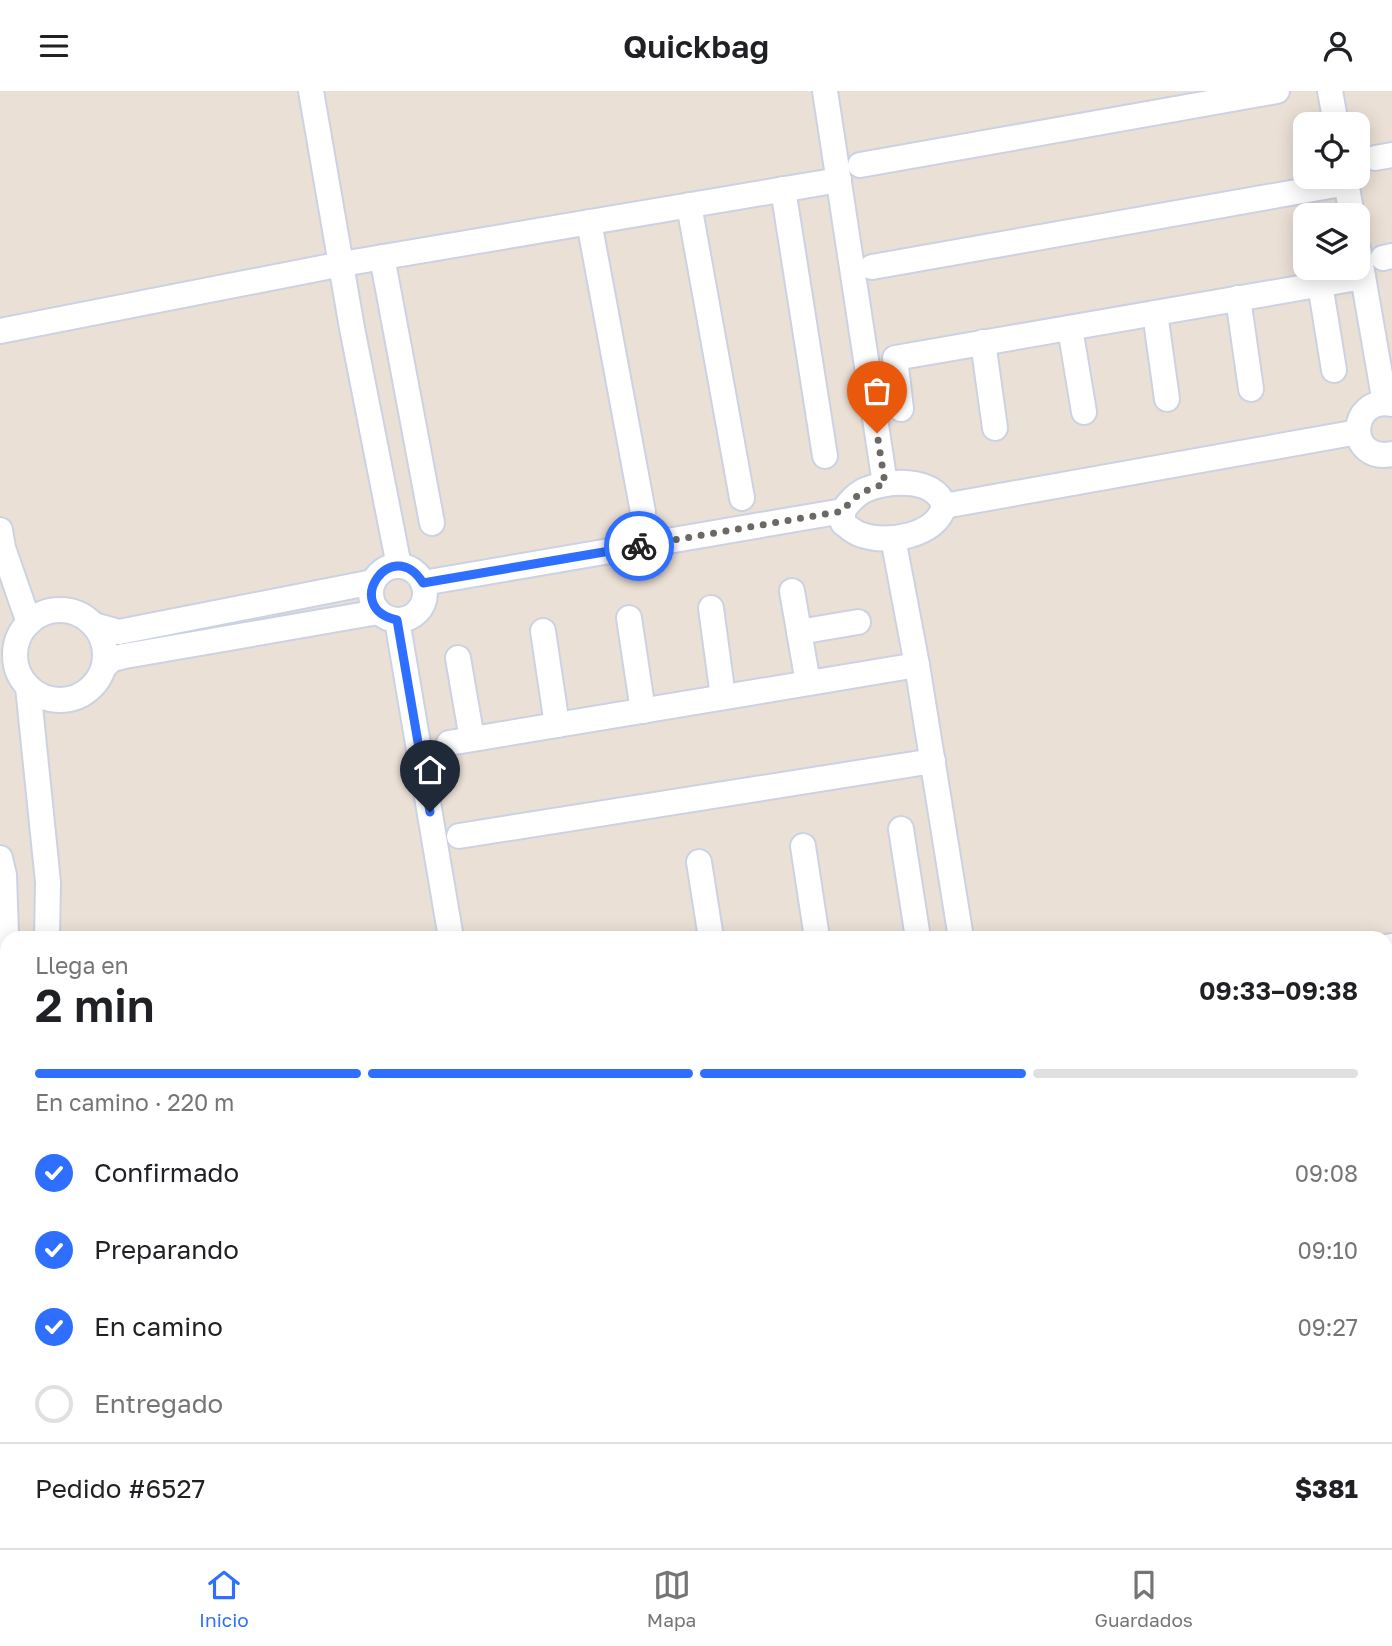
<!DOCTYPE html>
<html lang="es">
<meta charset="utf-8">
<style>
:root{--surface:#fff;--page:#f6f6f6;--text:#202124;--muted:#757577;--line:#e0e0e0;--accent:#2f6fff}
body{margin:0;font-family:"Golos Text",sans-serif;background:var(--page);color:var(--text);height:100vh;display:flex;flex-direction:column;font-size:26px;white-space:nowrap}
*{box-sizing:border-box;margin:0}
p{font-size:23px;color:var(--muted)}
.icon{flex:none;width:38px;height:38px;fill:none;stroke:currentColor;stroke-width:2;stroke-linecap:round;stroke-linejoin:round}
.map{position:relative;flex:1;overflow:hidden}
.sheet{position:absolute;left:0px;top:840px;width:1393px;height:618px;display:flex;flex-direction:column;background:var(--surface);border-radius:21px 21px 0 0;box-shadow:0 4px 18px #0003}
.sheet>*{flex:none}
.tools{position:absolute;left:1293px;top:21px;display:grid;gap:14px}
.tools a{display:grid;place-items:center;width:77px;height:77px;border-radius:14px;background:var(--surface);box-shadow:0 4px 18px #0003;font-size:35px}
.pin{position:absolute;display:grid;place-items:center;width:60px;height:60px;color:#fff;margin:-72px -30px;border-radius:50% 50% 50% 0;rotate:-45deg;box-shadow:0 0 7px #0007}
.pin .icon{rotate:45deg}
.courier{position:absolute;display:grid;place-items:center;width:70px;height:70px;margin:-35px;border:5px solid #2f6fff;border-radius:50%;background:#fff;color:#222;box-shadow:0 2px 9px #0007}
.summary em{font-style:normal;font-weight:600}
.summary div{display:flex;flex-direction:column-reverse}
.summary{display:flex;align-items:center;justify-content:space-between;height:119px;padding:0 35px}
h1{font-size:46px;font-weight:600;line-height:52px}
.bar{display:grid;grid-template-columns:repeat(4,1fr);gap:10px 7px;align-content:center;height:84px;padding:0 35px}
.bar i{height:9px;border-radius:5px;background:var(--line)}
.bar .on{background:var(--accent)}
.bar p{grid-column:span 4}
.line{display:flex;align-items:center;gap:18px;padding:0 35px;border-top:2px solid var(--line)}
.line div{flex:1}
ol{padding:0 35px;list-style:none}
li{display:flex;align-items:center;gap:21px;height:77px}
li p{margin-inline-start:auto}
li .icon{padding:7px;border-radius:50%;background:var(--accent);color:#fff;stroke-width:4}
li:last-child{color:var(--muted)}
li i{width:38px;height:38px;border:4px solid var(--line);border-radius:50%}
header{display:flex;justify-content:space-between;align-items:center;height:91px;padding:0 35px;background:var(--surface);font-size:32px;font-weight:600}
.dock{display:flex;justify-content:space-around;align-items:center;height:98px;border-top:2px solid var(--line);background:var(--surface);font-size:19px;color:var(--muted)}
.dock a{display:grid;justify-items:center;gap:4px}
.dock .on{color:var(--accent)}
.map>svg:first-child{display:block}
</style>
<header><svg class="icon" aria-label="menu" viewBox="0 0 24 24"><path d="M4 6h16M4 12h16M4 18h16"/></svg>Quickbag<svg class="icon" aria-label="person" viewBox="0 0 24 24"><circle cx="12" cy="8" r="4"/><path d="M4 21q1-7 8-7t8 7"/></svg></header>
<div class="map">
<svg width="1392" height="1457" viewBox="0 0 1392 1457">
<rect width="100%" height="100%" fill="#ebe0d6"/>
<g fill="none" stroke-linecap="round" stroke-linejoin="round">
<g stroke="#cbd2e2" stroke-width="28">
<g id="minor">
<path d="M311 0 352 237 399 475"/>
<path d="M825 0 885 393"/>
<path d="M1330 0 1336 33"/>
<path d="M1375 67 1392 64"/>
<path d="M860 74 1277 0"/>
<path d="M1345 86 1352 124"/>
<path d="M783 98 825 365"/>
<path d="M689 114 742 407"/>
<path d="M589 131 643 421"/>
<path d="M1358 157 1385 312"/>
<path d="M382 166 432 432"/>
<path d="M1383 167 1392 165"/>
<path d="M872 176 1347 92"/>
<path d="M1320 193 1334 279"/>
<path d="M1238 207 1251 298"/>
<path d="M1155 222 1167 308"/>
<path d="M1070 237 1084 321"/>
<path d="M0 240 342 173 839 89"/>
<path d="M983 251 995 337"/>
<path d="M1392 313C1348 305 1346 372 1392 363"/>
<path d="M901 318 895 267 1363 186"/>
<path d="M944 415 1358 341"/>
<path d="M0 439 3 457 29 532"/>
<path d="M893 447 917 574 961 847"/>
<circle cx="398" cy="502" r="27"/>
<path d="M423 492 843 420C848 412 854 405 863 400 885 389 935 385 944 415 937 445 887 453 862 444 854 442 849 437 843 432V420"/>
<path d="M792 500 808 592"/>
<path d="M711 517 723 606"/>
<circle cx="60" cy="564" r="45"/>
<path d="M629 527 643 620"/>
<path d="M397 529 451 847"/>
<path d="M94 534 119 541 373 491"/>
<path d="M543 540 557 634"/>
<path d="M799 541 858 531"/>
<path d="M458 567 472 648"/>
<path d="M104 576 112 568 125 565 378 521"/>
<path d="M28 596 48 791 47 847"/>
<path d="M449 652 917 574"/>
<path d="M901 738 918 847"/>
<path d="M459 745 933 670"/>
<path d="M803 755 817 847"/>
<path d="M0 767 4 784 7 873"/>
<path d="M699 771 711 847"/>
<path d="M1386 856 1392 855"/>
<path d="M1386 929 1392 922"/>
<path d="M0 975 7 944V885"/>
<path d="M0 1040 7 1053"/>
<path d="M1386 1089 1392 1082"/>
<path d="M0 1110 7 1101"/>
<path d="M0 1218 7 1226"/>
<path d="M1386 1252 1392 1245"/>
<path d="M0 1271 7 1259"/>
<path d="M1389 1326 1392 1329"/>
<path d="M1386 1383 1392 1378"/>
<path d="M0 1396 7 1404"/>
<path d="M49 1451 54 1457"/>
<path d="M196 1451 201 1457"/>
<path d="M346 1451 351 1457"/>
<path d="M422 1451 428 1457"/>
<path d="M524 1451 531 1457"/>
<path d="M816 1451 821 1457"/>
<path d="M932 1451 936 1457"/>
<path d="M1368 1451 1372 1457"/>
<path d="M643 1457 652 1451"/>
<path d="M753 1457 762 1451"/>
<path d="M973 1457 982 1451"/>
</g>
</g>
<use href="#minor" stroke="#fff" stroke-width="24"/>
</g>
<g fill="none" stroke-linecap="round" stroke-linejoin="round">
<path stroke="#6c6864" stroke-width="7" stroke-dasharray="0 12.6" d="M639 455 843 420C854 404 867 398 885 393L877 342"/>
<path stroke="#2f6fff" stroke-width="9" d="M430 721 397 529C340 517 392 442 423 492L639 455"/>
</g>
</svg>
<div class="tools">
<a><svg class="icon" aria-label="locate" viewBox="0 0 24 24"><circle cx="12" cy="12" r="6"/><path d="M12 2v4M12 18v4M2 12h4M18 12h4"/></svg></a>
<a><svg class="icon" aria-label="layers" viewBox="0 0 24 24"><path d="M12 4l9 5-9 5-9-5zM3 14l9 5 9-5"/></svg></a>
</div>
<div class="pin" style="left:877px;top:342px;background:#ea580c"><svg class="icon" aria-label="bag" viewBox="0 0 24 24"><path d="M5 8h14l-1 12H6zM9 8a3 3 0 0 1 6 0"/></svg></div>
<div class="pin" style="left:430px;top:721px;background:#1f2937"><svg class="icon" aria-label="home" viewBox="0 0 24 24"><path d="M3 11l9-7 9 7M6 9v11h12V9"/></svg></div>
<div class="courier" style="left:639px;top:455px"><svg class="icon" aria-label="bike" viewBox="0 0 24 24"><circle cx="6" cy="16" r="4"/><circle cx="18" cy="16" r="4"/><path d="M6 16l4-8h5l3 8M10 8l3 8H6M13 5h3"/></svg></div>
<section class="sheet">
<div class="summary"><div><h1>2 min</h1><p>Llega en</p></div><em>09:33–09:38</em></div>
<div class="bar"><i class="on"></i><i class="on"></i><i class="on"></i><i></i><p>En camino · 220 m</p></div>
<ol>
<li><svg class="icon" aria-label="check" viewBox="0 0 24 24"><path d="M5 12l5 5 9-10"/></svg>Confirmado<p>09:08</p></li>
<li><svg class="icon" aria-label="check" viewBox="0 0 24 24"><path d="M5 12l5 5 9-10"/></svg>Preparando<p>09:10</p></li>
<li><svg class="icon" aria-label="check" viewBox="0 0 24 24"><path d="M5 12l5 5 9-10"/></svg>En camino<p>09:27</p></li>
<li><i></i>Entregado</li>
</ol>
<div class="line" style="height:91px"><div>Pedido #6527</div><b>$381</b></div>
</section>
</div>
<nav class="dock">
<a class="on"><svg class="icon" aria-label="home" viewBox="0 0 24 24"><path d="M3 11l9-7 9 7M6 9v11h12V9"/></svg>Inicio</a>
<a><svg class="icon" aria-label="map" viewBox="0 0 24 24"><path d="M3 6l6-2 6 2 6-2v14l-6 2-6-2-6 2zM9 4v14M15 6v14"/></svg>Mapa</a>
<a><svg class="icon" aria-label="saved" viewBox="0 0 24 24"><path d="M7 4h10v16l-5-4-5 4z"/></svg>Guardados</a>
</nav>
